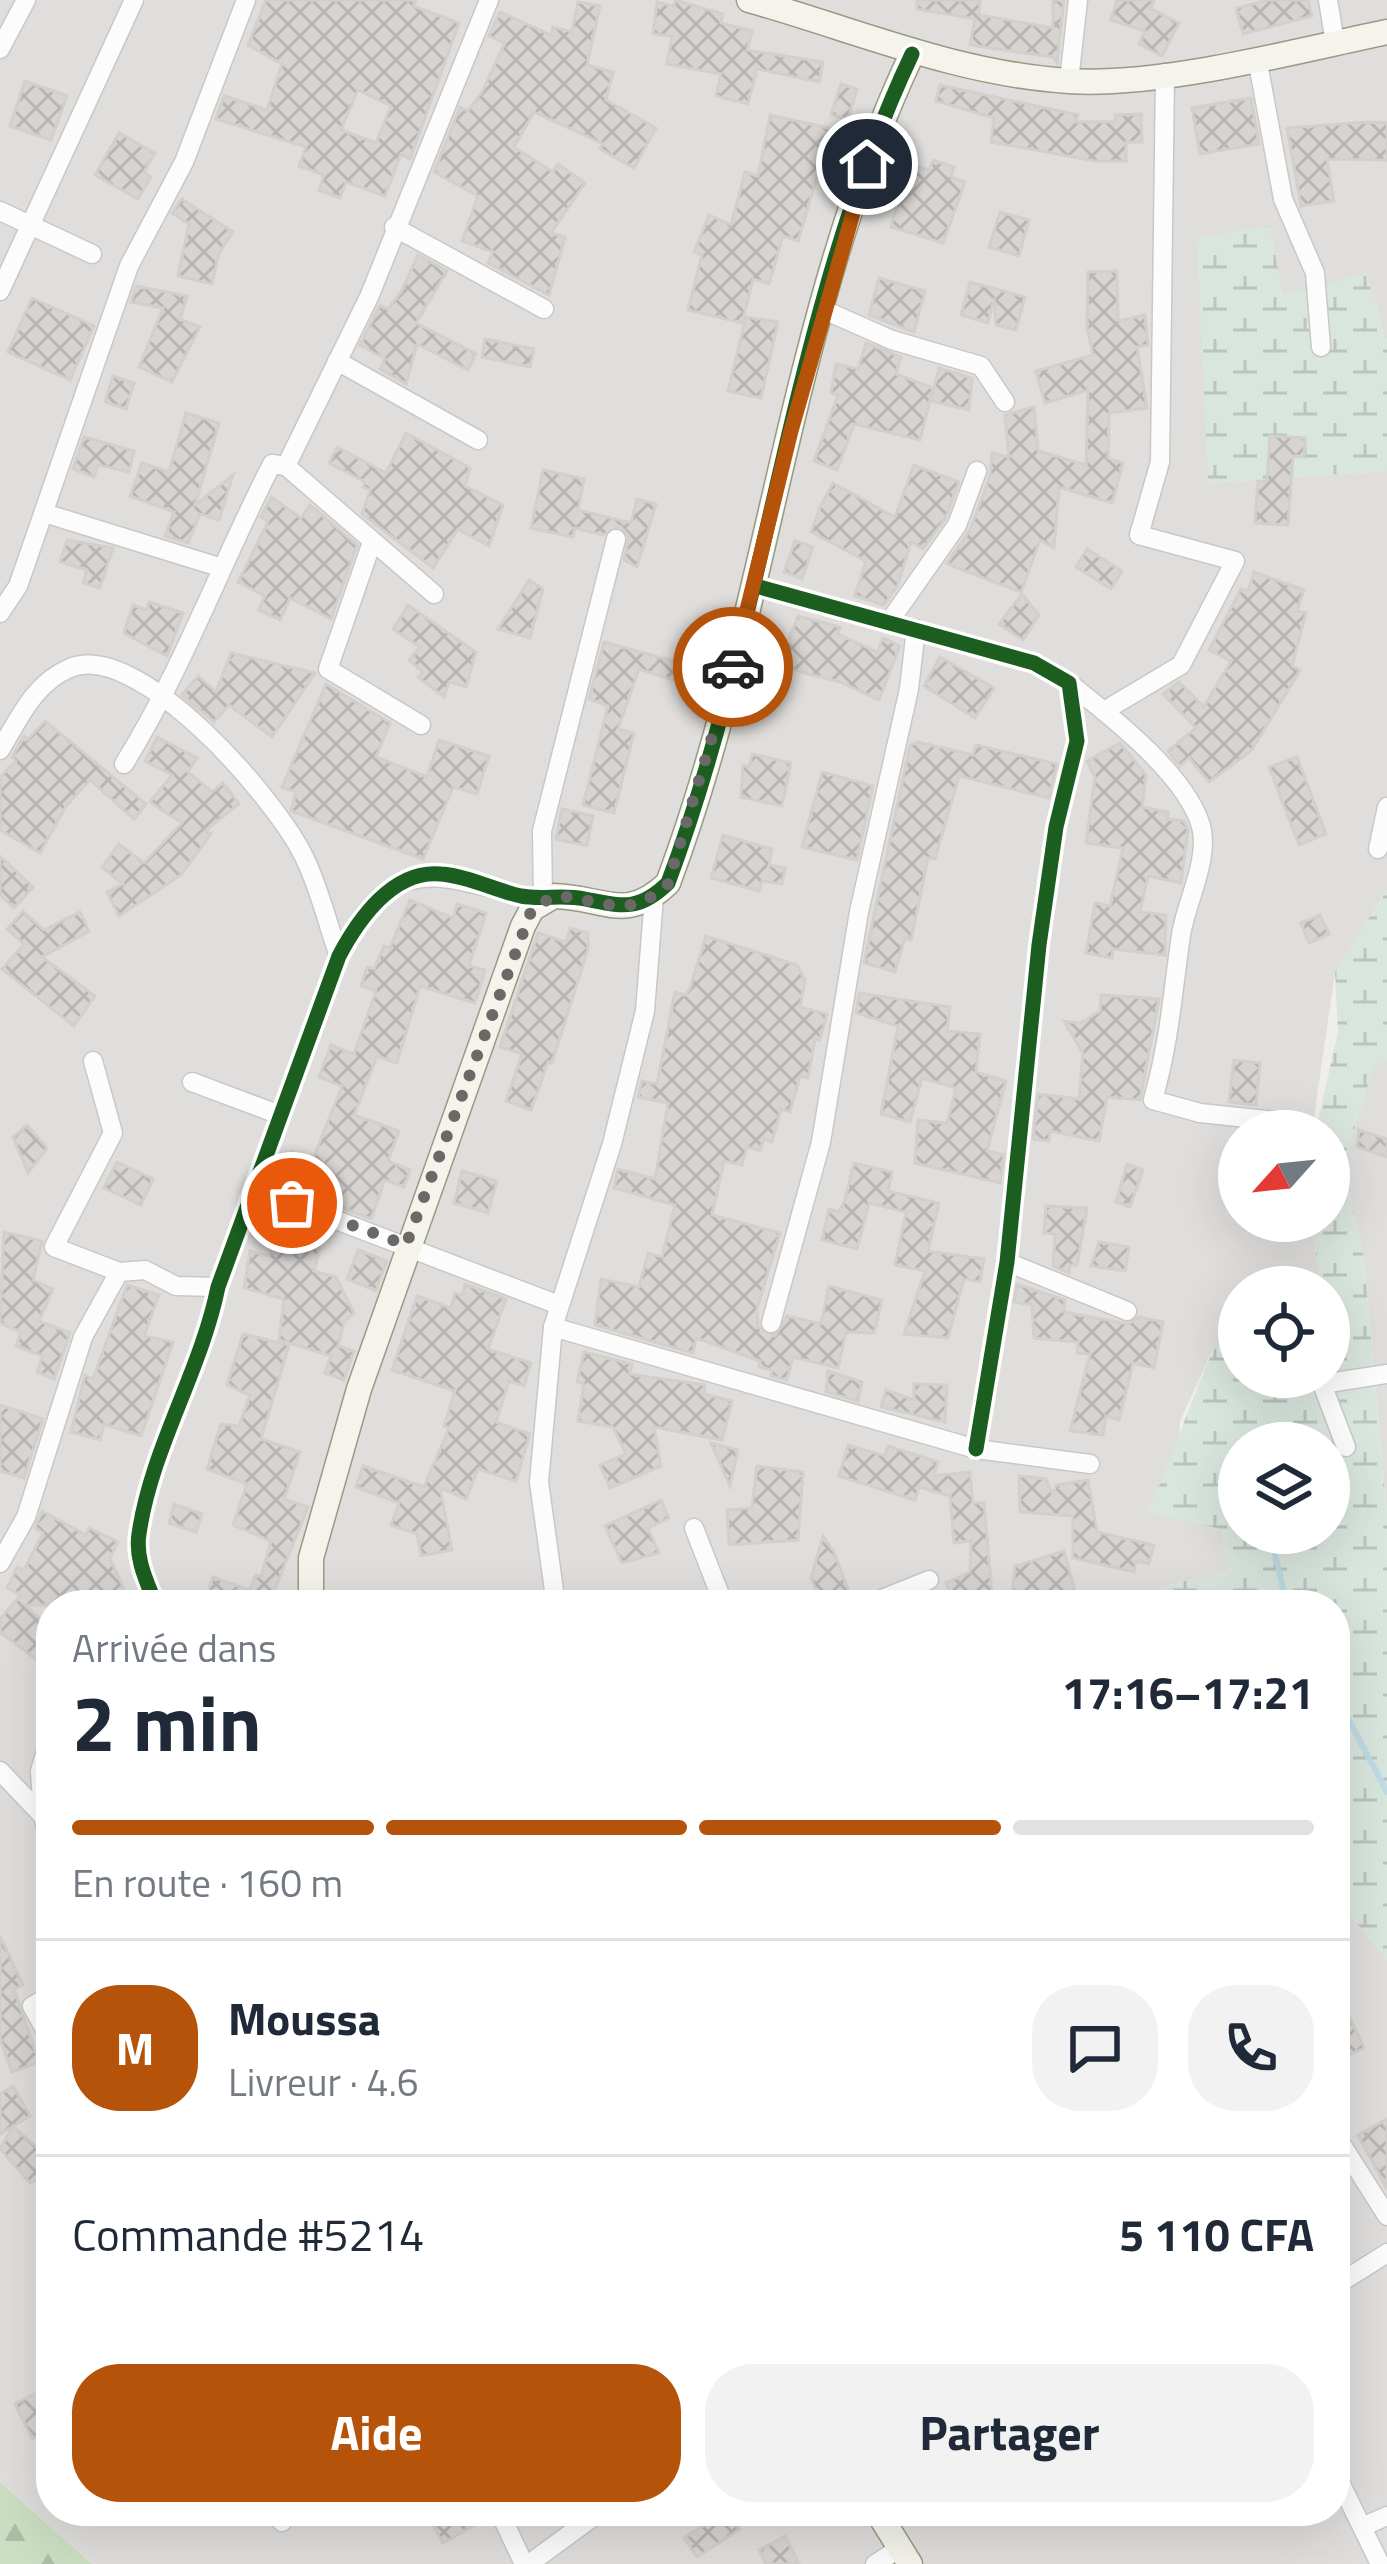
<!DOCTYPE html>
<html lang="fr">
<meta charset="utf-8">
<style>
:root{--surface:#fff;--page:#f2f2f3;--text:#1f2937;--muted:#747a83;--line:#e0e1e3;--accent:#b45309}
body{margin:0;font-family:"Titillium Web",sans-serif;background:var(--page);color:var(--text);height:100vh;display:flex;flex-direction:column;font-size:45px;white-space:nowrap}
*{box-sizing:border-box;margin:0}
p{font-size:39px;color:var(--muted)}
.icon{flex:none;width:66px;height:66px;fill:none;stroke:currentColor;stroke-width:2;stroke-linecap:round;stroke-linejoin:round}
.map{position:relative;flex:1;overflow:hidden}
.sheet{position:absolute;left:36px;top:1590px;width:1314px;height:936px;display:flex;flex-direction:column;background:var(--surface);border-radius:48px;box-shadow:0 12px 48px #0002}
.sheet>*{flex:none}
.needle{width:78px;rotate:243deg}
.fabs{position:absolute;left:1218px;top:1110px;display:grid;gap:24px}
.fabs a{display:grid;place-items:center;width:132px;height:132px;border-radius:50%;background:var(--surface);box-shadow:0 12px 48px #0002;font-size:60px}
.pin{position:absolute;display:grid;place-items:center;width:102px;height:102px;color:#fff;margin:-51px;border:6px solid #fff;border-radius:50%;box-shadow:0 3px 12px #0007}
.courier{position:absolute;display:grid;place-items:center;width:120px;height:120px;margin:-60px;border:9px solid #b45309;border-radius:50%;background:#fff;color:#222;box-shadow:0 3px 15px #0007}
.summary em{font-style:normal;font-weight:700}
.summary div{display:flex;flex-direction:column-reverse}
.summary{display:flex;align-items:center;justify-content:space-between;height:204px;padding:0 36px}
h1{font-size:78px;font-weight:700;line-height:90px}
.bar{display:grid;grid-template-columns:repeat(4,1fr);gap:18px 12px;align-content:center;height:144px;padding:0 36px}
.bar i{height:15px;border-radius:9px;background:var(--line)}
.bar .current{background:var(--accent)}
.bar p{grid-column:span 4}
.line{display:flex;align-items:center;gap:30px;padding:0 36px;border-top:3px solid var(--line)}
.line div{flex:1}
.round{display:grid;place-items:center;flex:none;width:126px;height:126px;border-radius:48px;background:var(--page)}
.cta{display:flex;gap:24px;margin-top:auto;padding:24px 36px}
.cta a{flex:1;height:138px;border-radius:48px;background:var(--accent);color:#fff;font-size:48px;font-weight:700;line-height:138px;text-align:center}
.cta a+a{background:var(--page);color:var(--text)}
.map>svg:first-child{display:block}
</style>
<div class="map">
<svg width="1387" height="2564" viewBox="0 0 1387 2564">
<defs>
<pattern id="forest-firs" width="22" height="20" patternUnits="userSpaceOnUse" patternTransform="scale(3)"><rect width="22" height="20" fill="#cbdec1"/><path d="M5 1l3.5 6h-7zM16 11l3.5 6h-7z" fill="#aebea6"/></pattern>
<pattern id="wetland-marsh" width="20" height="14" patternUnits="userSpaceOnUse" patternTransform="scale(3)"><rect width="20" height="14" fill="#d9e6de"/><path d="M1 5h8M5 5V1M11 12h8M15 12V8" fill="none" stroke="#bac5be"/></pattern>
<pattern id="building-cross-hatch" width="8" height="8" patternUnits="userSpaceOnUse" patternTransform="scale(3)"><rect width="8" height="8" fill="#d7d4d2"/><path d="M0 0l8 8M0 8l8-8" fill="none" stroke="#b8b6b4"/></pattern>
</defs>
<rect width="100%" height="100%" fill="#f0eeeb"/>
<g fill="#dfdedc">
<path d="M0 0H1387V342L1366 273 1208 483 1387 471V890L1335 972 1312 1131H1239V1221H1311L1321 1287H1239V1342L1213 1349 1180 1421 1179 1449 1147 1511 1221 1528 1228 1571 1161 1587 1169 1605H51V2511H1335V1898L1387 1959V2564H92L0 2482Z"/>
<path d="M1387 1061V1512L1364 1259 1343 1165 1374 1065Z"/>
</g>
<path fill="url(#forest-firs)" d="M0 2482 1 2483 92 2564H0Z"/>
<g fill="url(#wetland-marsh)" fill-rule="evenodd">
<path d="M1270 226 1283 295 1366 273 1387 342V471L1208 483 1197 238Z"/>
<path d="M1387 890V1061L1374 1066 1343 1165 1364 1259 1387 1512V1959L1335 1898V1605H1169L1160 1587 1227 1571 1221 1529 1147 1512C1174 1458 1188 1404 1214 1349L1239 1342V1377H1329V1287H1321L1311 1221H1329V1131H1316L1338 1031 1335 972ZM1239 1443H1329V1533H1239Z"/>
</g>
<g fill="none" stroke-linecap="round" stroke-linejoin="round">
<g stroke="#bfdbe3" stroke-width="6">
<path d="M1270 1533 1287 1605"/>
<path d="M1335 1694 1387 1792"/>
</g>
</g>
<g fill="url(#building-cross-hatch)" stroke="#d3d0cc" stroke-width="3" fill-rule="evenodd">
<path d="M266 0H416L413 6 459 23 410 159 401 154 385 196 346 182 340 198 319 190 324 175 299 166 306 147 216 119 224 96 267 110 282 64 248 45ZM358 90 391 106 376 143 341 130Z"/>
<path d="M675 0 723 14 721 23 752 31 747 50 823 62 819 82 757 69 748 104 716 96 721 74 667 64 672 36 653 34 657 2 674 6Z"/>
<path d="M917 0H980L979 15 1053 28V0H1064L1057 63 1053 57 970 45 975 19 917 9Z"/>
<path d="M1117 0H1154L1151 9 1179 23 1162 56 1139 44 1145 31 1111 20Z"/>
<path d="M1269 0H1308L1312 16 1243 34 1236 8Z"/>
<path d="M578 2 600 6 587 65 613 72 606 100 656 128 634 168 600 149 603 144 534 112 514 147 553 172 558 164 585 183 551 233 565 237 549 295 488 263 493 252 462 241 478 196 434 172 460 107 468 111 482 92 505 43 489 36 500 12 551 35 553 27 572 32Z"/>
<path d="M25 81 67 96 51 140 10 126Z"/>
<path d="M841 84 857 89 848 120 831 115Z"/>
<path d="M940 85 1078 115 1076 122H1115V115L1141 114 1142 142H1126V161H1095L991 142 994 118 936 101Z"/>
<path d="M1251 98 1259 144 1200 154 1192 108Z"/>
<path d="M770 115 842 131 833 174 819 171 798 241 783 236 769 284 753 279 742 323 688 310 702 255 694 252 709 215 731 225 745 172 758 176Z"/>
<path d="M1368 122 1387 123V160L1327 159 1334 201 1301 206 1287 128Z"/>
<path d="M119 133 155 153 144 172 151 177 138 199 95 175Z"/>
<path d="M933 160 954 167 951 177 965 182 943 243 891 227 908 163 929 170Z"/>
<path d="M182 199 233 232 219 253 212 284 178 276 189 224 172 213Z"/>
<path d="M1000 212 1029 220 1019 256 989 247Z"/>
<path d="M418 255 447 271 416 323 476 354 468 370 417 344 406 384 380 369 385 359 360 345 380 305 388 309 401 292Z"/>
<path d="M1117 271 1118 321 1145 315 1148 345 1137 347 1147 408 1109 413 1108 458 1123 463 1112 503 1059 487 1054 548 1040 540 1021 592 954 567 947 563 970 530 990 476 992 453 1009 457 1005 415 1034 407 1038 451 1086 465 1088 390 1045 403 1036 371 1093 355 1087 328 1088 272Z"/>
<path d="M879 278 925 291 914 332 869 315Z"/>
<path d="M970 282 1025 297 1016 330 996 325 994 298 988 323 961 315Z"/>
<path d="M136 286 187 296 180 319 200 327 172 382 139 367 163 308 131 302Z"/>
<path d="M32 298 94 326 70 380 8 352Z"/>
<path d="M746 317 778 322 761 398 728 391Z"/>
<path d="M485 339 534 349 530 367 482 357Z"/>
<path d="M866 343 901 357 896 374 933 388 920 440 854 424 837 470 814 461 838 395 831 393 836 364 858 369Z"/>
<path d="M939 368 972 378 969 410 931 401Z"/>
<path d="M113 376 134 383 126 409 105 402Z"/>
<path d="M186 413 219 423 195 505 233 475 219 520 200 514 188 543 165 536 174 512 130 496 142 463 169 472Z"/>
<path d="M406 433 470 468 465 486 503 505 489 546 458 529 433 568 362 514 370 490 363 487 365 482 329 463 337 447 386 473Z"/>
<path d="M1270 436 1305 438 1304 457 1293 456 1288 525 1255 523 1258 481H1267Z"/>
<path d="M84 437 134 451 129 472 98 465 94 477 73 469Z"/>
<path d="M914 465 959 482 945 519 923 549 911 542 898 585 884 605 855 596 866 561 811 532 821 505 833 483 895 517Z"/>
<path d="M543 470 584 479 578 510 631 523 637 499 656 504 637 567 624 560 629 536 620 526 603 535 575 528 573 537 531 528Z"/>
<path d="M271 497 301 518 310 505 357 545 331 619 290 598 280 620 259 610 265 596 238 582 268 522 261 517Z"/>
<path d="M67 540 113 548 100 588 83 583 87 570 60 562Z"/>
<path d="M795 541 813 547 802 579 784 572Z"/>
<path d="M1087 549 1122 571 1111 589 1076 567Z"/>
<path d="M1254 572 1304 590 1297 611 1306 613 1292 666 1300 670 1252 750 1209 782 1189 758 1180 766 1168 751 1196 728 1163 694 1179 682 1204 707 1231 661 1209 650 1241 589 1248 591Z"/>
<path d="M529 580 543 589 530 638 498 629Z"/>
<path d="M1022 594 1039 615 1023 640 999 624Z"/>
<path d="M149 602 183 613 167 656 124 633 133 605 147 610Z"/>
<path d="M408 605 476 652 466 687 449 682 444 697 418 677 423 672 409 660 420 647 393 629Z"/>
<path d="M798 616 840 627 838 634 877 652 883 638 900 646 879 700 840 682 778 666Z"/>
<path d="M604 642 688 665 683 683 639 669 618 729 634 733 614 813 583 805 608 706 589 699Z"/>
<path d="M231 653 315 673 272 737 229 705 214 722 182 695 198 676 216 692Z"/>
<path d="M940 657 994 688 975 718 924 686Z"/>
<path d="M326 684 390 723 376 757 427 777 439 740 489 756 477 794 453 787 423 859 291 811 296 792 282 787Z"/>
<path d="M45 721 146 804 134 819 90 780 66 806 40 853 0 830V777L16 761 12 757 24 736 27 740Z"/>
<path d="M157 737 197 758 188 772 212 792 223 783 239 804 206 830 211 834 181 875 119 916 107 892 123 884 102 867 119 844 144 863 182 823 150 802 172 775 145 761Z"/>
<path d="M918 742 973 755 976 745 1057 764 1049 798 959 776 935 859 928 858 911 940 905 938 895 972 864 963 910 745Z"/>
<path d="M1120 743 1146 775 1142 807 1168 812 1167 819 1184 821 1188 830 1181 883 1148 876 1140 912 1166 915 1165 955 1113 949 1112 958 1086 953 1095 903 1110 906 1123 848 1086 843 1095 777 1087 761Z"/>
<path d="M752 754 791 763 782 806 741 797 743 765 749 767Z"/>
<path d="M1297 757 1326 834 1299 845 1269 767Z"/>
<path d="M822 772 873 786 857 860 802 847Z"/>
<path d="M562 809 593 816 587 846 556 839Z"/>
<path d="M723 835 772 849 769 865 785 868 782 884 762 881 759 891 711 878Z"/>
<path d="M0 856 33 887 14 908 0 895Z"/>
<path d="M410 900 453 918 457 904 486 913 469 966 485 970 475 1003 420 986 397 1063 377 1056 354 1115 399 1131 388 1161 410 1170 404 1187 385 1180 371 1219 278 1183 291 1152 312 1161 342 1086 319 1077 331 1045 354 1054 376 991 361 986 367 967 374 969 384 946 390 948Z"/>
<path d="M23 911 44 930 80 912 89 931 42 957 95 996 74 1026 2 969 24 944 7 929Z"/>
<path d="M1320 915 1329 934 1309 943 1301 923Z"/>
<path d="M570 928 588 933V949L552 1063 548 1062 531 1110 506 1101 522 1054 500 1047 538 933 566 942Z"/>
<path d="M706 936 797 965 805 980 800 1007 827 1014 820 1040 815 1039 808 1078 800 1076 790 1112 781 1109 772 1142 764 1139 760 1151 747 1147 742 1165 724 1161 712 1215 780 1233 757 1309 758 1327 775 1336 787 1316 821 1324 829 1286 882 1300 874 1333 846 1332 838 1368 793 1357 787 1380 771 1376 772 1370 759 1367 760 1361 696 1338 693 1353 595 1325 601 1279 639 1287 648 1253 662 1257 675 1205 614 1188 618 1169 655 1179 668 1103 638 1097 642 1081 657 1084 675 992 685 995 690 988Z"/>
<path d="M859 993 950 1007 947 1031 980 1034 976 1072 1006 1081 987 1151 1004 1155 1000 1183 915 1163 918 1120 947 1123 956 1088 922 1078 910 1122 881 1114 898 1026 856 1013Z"/>
<path d="M1101 995 1159 999 1140 1100 1107 1097 1099 1141 1050 1131 1049 1141 1033 1139 1038 1094 1079 1099 1083 1053 1064 1021 1080 1023 1100 1011Z"/>
<path d="M1234 1060 1260 1063 1256 1105 1229 1102Z"/>
<path d="M27 1125 47 1148 28 1173 13 1137Z"/>
<path d="M1359 1130 1387 1139V1157L1357 1147Z"/>
<path d="M117 1162 153 1179 141 1205 104 1188Z"/>
<path d="M854 1163 892 1172 888 1191 939 1203 928 1251 984 1259 980 1282 964 1279 948 1338 904 1334 925 1271 895 1265 906 1212 869 1203 857 1249 822 1240 829 1209 839 1212 845 1200Z"/>
<path d="M1127 1164 1143 1170 1130 1207 1116 1202Z"/>
<path d="M462 1171 497 1181 488 1213 454 1203Z"/>
<path d="M1046 1206 1087 1208 1077 1265H1070L1069 1273 1053 1266 1055 1234 1044 1233Z"/>
<path d="M282 1214 304 1222 298 1242 320 1248 314 1271 336 1277 354 1313 344 1322 338 1346 354 1351 344 1380 325 1373 331 1356 279 1340 284 1299 244 1288 250 1251 269 1256Z"/>
<path d="M4 1232 42 1241 33 1280 53 1289 39 1321 70 1333 54 1379 37 1372 43 1356 16 1346 21 1332 0 1323Z"/>
<path d="M1099 1242 1129 1247 1125 1271 1091 1266Z"/>
<path d="M358 1250 387 1261 376 1291 347 1279Z"/>
<path d="M465 1284 506 1299 488 1349 531 1363 524 1386 509 1381 496 1422 530 1434 516 1481 478 1469 466 1499 440 1488 452 1550 421 1556 417 1534 391 1525 399 1503 356 1487 363 1466 424 1487 449 1428 444 1426 455 1391 392 1370 417 1296 451 1308 455 1293 463 1295Z"/>
<path d="M1017 1284 1065 1300 1064 1312 1128 1324 1139 1317 1163 1322 1154 1368 1133 1363 1119 1420 1106 1416 1103 1435 1070 1431 1090 1354 1077 1353 1078 1342 1034 1338 1032 1305 1014 1302Z"/>
<path d="M127 1285 159 1295 144 1336 173 1342 141 1436 104 1424 100 1440 71 1432 85 1375 93 1379Z"/>
<path d="M243 1334 289 1345 261 1439 300 1452 284 1499 308 1507 271 1599 283 1605H227L206 1597 213 1577 249 1590 256 1575 261 1577 271 1541 233 1525 247 1484 207 1469 221 1424 239 1426 250 1395 227 1385Z"/>
<path d="M584 1352 632 1364 629 1374 705 1385 704 1394 732 1401 722 1440 654 1427 661 1466 610 1488 600 1465 626 1454 613 1427 578 1421 584 1384 577 1382Z"/>
<path d="M828 1371 862 1382 858 1401 826 1392Z"/>
<path d="M914 1384 947 1385 945 1422 881 1407 886 1390 914 1400Z"/>
<path d="M0 1405 43 1419 24 1478 0 1471Z"/>
<path d="M711 1443 738 1450 730 1486Z"/>
<path d="M848 1445 885 1456 888 1446 938 1462 933 1476 970 1472 973 1503H984L993 1605H955L946 1583 970 1572 971 1541 954 1543 950 1496 919 1487 915 1500 839 1476Z"/>
<path d="M757 1466 803 1472 798 1540 729 1545 727 1510 752 1508Z"/>
<path d="M1019 1476 1046 1479 1053 1495 1056 1485 1088 1480 1097 1532 1154 1545 1149 1564 1136 1561 1134 1572 1073 1558V1516L1020 1512Z"/>
<path d="M661 1500 669 1518 648 1528 659 1553 622 1563 605 1526Z"/>
<path d="M174 1504 202 1514 196 1532 169 1523Z"/>
<path d="M42 1511 86 1535 89 1528 118 1542 110 1558 128 1598 111 1605H25L51 1629V1652L41 1663 0 1632V1619L21 1595 7 1588 17 1567 24 1570 43 1533 35 1528Z"/>
<path d="M823 1536 834 1552 854 1605H834L833 1598 821 1603 811 1578Z"/>
<path d="M1064 1551 1079 1605H1011L1015 1566Z"/>
<path d="M0 1936 23 1985 14 1989 39 2062 12 2072 0 2039Z"/>
<path d="M1335 1986 1364 2048 1335 2061Z"/>
<path d="M13 2086 30 2116 0 2134V2094Z"/>
<path d="M1387 2119V2189L1358 2135Z"/>
<path d="M13 2126 51 2160V2173L30 2183 0 2149Z"/>
<path d="M51 2386V2430L32 2439 15 2404Z"/>
<path d="M425 2511H470L477 2524 443 2543Z"/>
<path d="M726 2511 740 2529 697 2557 684 2538Z"/>
<path d="M785 2536 799 2564H766L759 2550Z"/>
</g>
<g fill="none" stroke-linecap="round" stroke-linejoin="round">
<g stroke="#c9c8c7" stroke-width="21">
<g id="street">
<path d="M1328 0 1335 43"/>
<path d="M0 49 26 0"/>
<path d="M1257 58 1283 199 1315 273 1321 347"/>
<path d="M1069 81 1078 0"/>
<path d="M0 211 92 254"/>
<path d="M394 227 544 309"/>
<path d="M0 291 134 0"/>
<path d="M824 310 892 340 981 366 1005 402"/>
<path d="M337 361 478 440"/>
<path d="M286 466 369 297 489 0"/>
<path d="M44 513 219 567"/>
<path d="M372 542 328 669 421 725"/>
<path d="M756 586 1034 663 1069 683 1077 741 1056 827 1039 945 1007 1262 976 1449"/>
<path d="M0 613 18 586 129 266 184 162 246 0"/>
<path d="M889 622 957 525 977 471"/>
<path d="M1069 683C1109 715 1186 774 1201 826 1210 859 1186 902 1181 935 1172 997 1170 1039 1153 1100L1200 1113 1294 1123"/>
<path d="M1104 711 1181 665 1235 561 1139 535 1160 462 1165 73"/>
<path d="M0 750C19 719 34 683 70 668 140 639 281 804 306 861 320 891 328 925 339 956"/>
<path d="M124 764C183 669 221 563 272 464L286 466 434 594"/>
<path d="M1378 849 1387 807"/>
<path d="M93 1061 113 1133 54 1247 119 1272"/>
<path d="M192 1082 280 1115"/>
<path d="M255 1189 556 1304"/>
<path d="M1007 1262 1127 1311"/>
<path d="M771 1323 821 1142 859 912 909 689 916 629"/>
<path d="M553 1327 976 1449 1090 1464"/>
<path d="M1346 1447 1322 1384 1387 1374"/>
<path d="M694 1528 724 1605"/>
<path d="M0 1563 26 1517 83 1337 119 1272 145 1270 176 1286 218 1287"/>
<path d="M156 1605C147 1582 135 1559 139 1534 151 1449 201 1371 218 1287L339 956C397 842 442 880 543 900L542 831 616 539"/>
<path d="M556 1605 539 1482 553 1327 612 1144 645 1011 654 897"/>
<path d="M867 1605 929 1580"/>
<path d="M0 1771 43 1816 40 1771 51 1734"/>
<path d="M43 1816 51 1846"/>
<path d="M51 1995 32 2006 51 2040"/>
<path d="M1335 2134 1387 2216"/>
<path d="M1335 2286 1387 2253"/>
<path d="M1335 2472 1380 2564"/>
<path d="M274 2511 282 2522"/>
<path d="M499 2511 524 2564"/>
<path d="M1362 2527 1387 2516"/>
<path d="M529 2564 601 2511"/>
<path d="M875 2564 900 2548"/>
</g>
</g>
<g stroke="#999a82" stroke-width="27">
<g id="secondary">
<path d="M749 0C856 30 957 74 1069 81 1160 87 1296 51 1387 32"/>
<path d="M311 1605V1558L359 1389 523 926 532 909 554 896C604 897 625 924 668 883 769 614 788 316 912 54"/>
<path d="M877 2511 910 2564"/>
</g>
</g>
<use href="#street" stroke="#fdfcfc" stroke-width="18"/>
<use href="#secondary" stroke="#f4f4ed" stroke-width="24"/>
<g stroke="#fff" stroke-width="22">
<g id="cycleway">
<path d="M756 586 1034 663 1069 683 1077 741 1056 827 1039 945 1007 1262 976 1449"/>
<path d="M156 1605C147 1582 135 1559 139 1534 151 1449 201 1371 218 1287L339 956C358 920 393 869 441 874 468 876 494 890 521 896 543 900 562 894 585 899 622 906 638 912 668 883 769 614 788 316 912 54"/>
</g>
</g>
<use href="#cycleway" stroke="#1b5e20" stroke-width="15"/>
</g>
<g fill="none" stroke-linecap="round" stroke-linejoin="round">
<path stroke="#6a6968" stroke-width="12" stroke-dasharray="0 21.6" d="M292 1203 406 1245 532 909 554 896C604 898 625 923 668 884L733 667"/>
<path stroke="#b45309" stroke-width="15" d="M733 667 791 431 867 164"/>
</g>
</svg>
<div class="fabs">
<a><svg class="needle" viewBox="-14 -14 28 28"><path d="M0-13l5 13h-10z" fill="#e53935"/><path d="M0 13l5-13h-10z" fill="#747a83"/></svg></a>
<a><svg class="icon" aria-label="locate" viewBox="0 0 24 24"><circle cx="12" cy="12" r="6"/><path d="M12 2v4M12 18v4M2 12h4M18 12h4"/></svg></a>
<a><svg class="icon" aria-label="layers" viewBox="0 0 24 24"><path d="M12 4l9 5-9 5-9-5zM3 14l9 5 9-5"/></svg></a>
</div>
<div class="pin" style="left:292px;top:1203px;background:#ea580c"><svg class="icon" aria-label="bag" viewBox="0 0 24 24"><path d="M5 8h14l-1 12H6zM9 8a3 3 0 0 1 6 0"/></svg></div>
<div class="pin" style="left:867px;top:164px;background:#1f2937"><svg class="icon" aria-label="home" viewBox="0 0 24 24"><path d="M3 11l9-7 9 7M6 9v11h12V9"/></svg></div>
<div class="courier" style="left:733px;top:667px"><svg class="icon" aria-label="car" viewBox="0 0 24 24"><path d="M5 17H2v-5l4-1 3-4h7l3 4 3 1v5h-3M9 17h6M6 11h13"/><circle cx="7" cy="17" r="2"/><circle cx="17" cy="17" r="2"/></svg></div>
<section class="sheet">
<div class="summary"><div><h1>2 min</h1><p>Arrivée dans</p></div><em>17:16–17:21</em></div>
<div class="bar"><i class="current"></i><i class="current"></i><i class="current"></i><i></i><p>En route · 160 m</p></div>
<div class="line" style="height:216px"><b class="round" style="background:var(--accent);color:#fff">M</b><div><b>Moussa</b><p>Livreur · 4.6</p></div><a class="round"><svg class="icon" aria-label="chat" viewBox="0 0 24 24"><path d="M4 5h16v11H9l-5 4z"/></svg></a><a class="round"><svg class="icon" aria-label="phone" viewBox="0 0 24 24"><path d="M5 4h4l2 5-3 2q2 4 5 5l2-3 5 2v4C11 20 4 13 5 4z"/></svg></a></div>
<div class="line" style="height:156px"><div>Commande #5214</div><b>5 110 CFA</b></div>
<div class="cta"><a>Aide</a><a>Partager</a></div>
</section>
</div>
